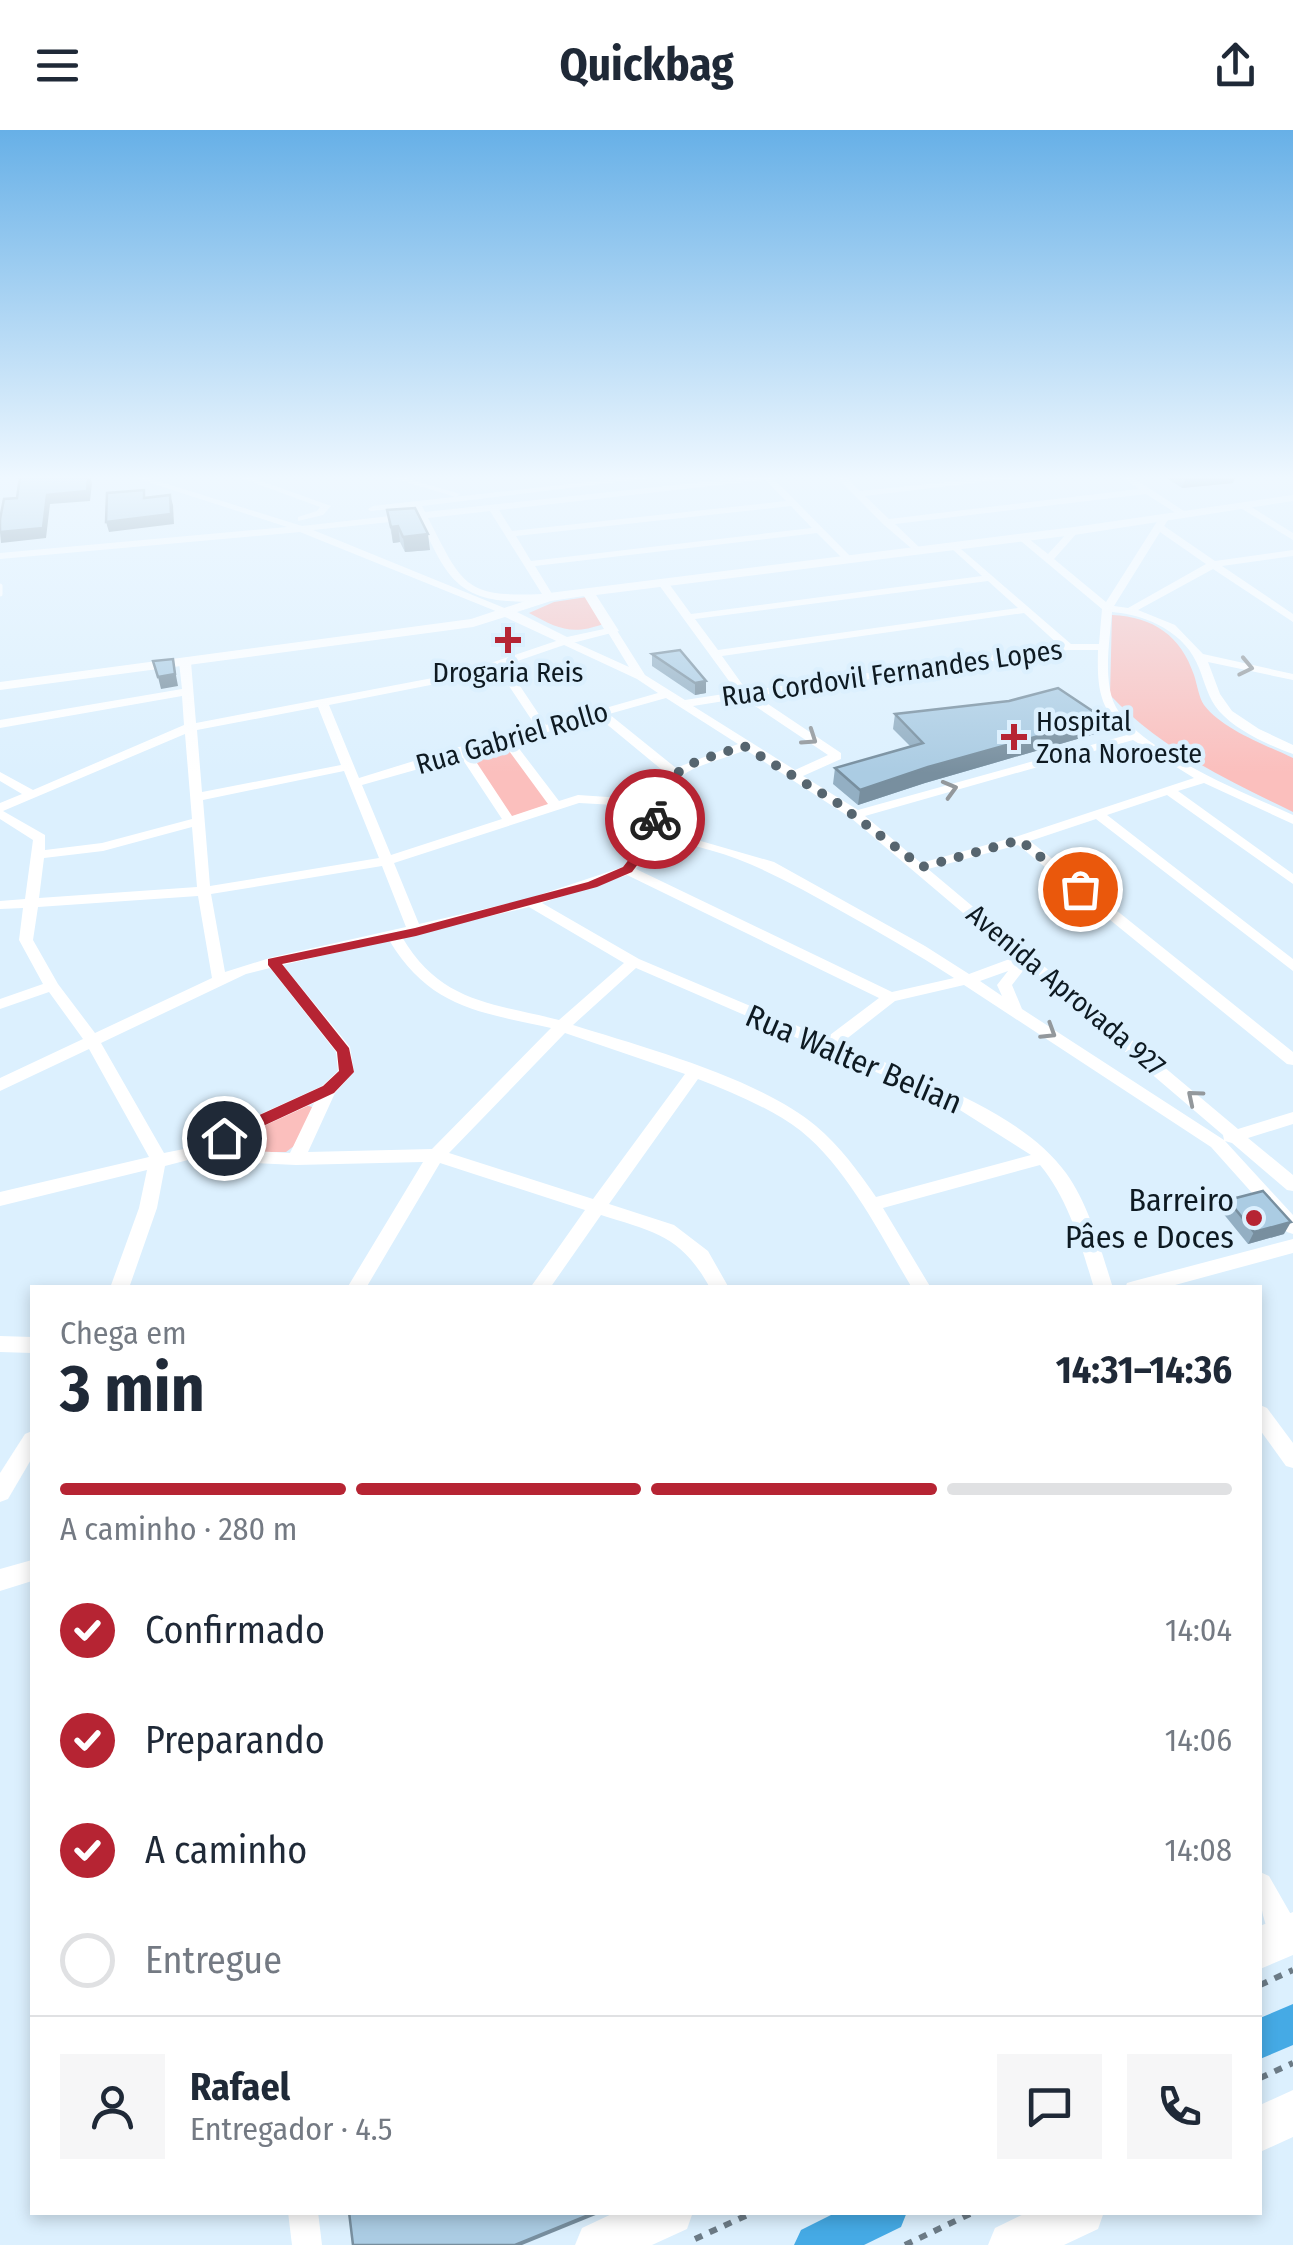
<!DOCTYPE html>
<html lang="pt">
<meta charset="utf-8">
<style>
:root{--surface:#fff;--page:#f6f6f7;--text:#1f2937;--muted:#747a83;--line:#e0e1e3;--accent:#b62433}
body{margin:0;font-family:"Fira Sans Condensed",sans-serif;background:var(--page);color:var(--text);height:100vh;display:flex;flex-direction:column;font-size:38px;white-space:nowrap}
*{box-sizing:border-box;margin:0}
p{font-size:32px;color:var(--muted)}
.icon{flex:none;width:55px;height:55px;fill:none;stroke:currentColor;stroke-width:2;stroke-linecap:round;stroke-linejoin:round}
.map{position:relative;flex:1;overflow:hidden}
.sheet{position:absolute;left:30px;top:1155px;width:1232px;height:930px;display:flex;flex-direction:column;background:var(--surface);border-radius:0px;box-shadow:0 5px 15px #0003}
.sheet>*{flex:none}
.pin{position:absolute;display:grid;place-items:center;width:85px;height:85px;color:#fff;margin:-42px;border:5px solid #fff;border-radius:50%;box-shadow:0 2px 10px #0007}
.courier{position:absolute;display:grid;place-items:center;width:100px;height:100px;margin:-50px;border:8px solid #b62433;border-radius:50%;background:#fff;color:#222;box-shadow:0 2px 12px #0007}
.head em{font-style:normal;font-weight:700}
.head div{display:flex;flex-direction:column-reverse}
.head{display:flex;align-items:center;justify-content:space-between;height:170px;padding:0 30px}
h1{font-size:65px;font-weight:700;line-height:75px}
.bar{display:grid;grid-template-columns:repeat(4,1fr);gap:15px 10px;align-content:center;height:120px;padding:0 30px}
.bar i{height:12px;border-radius:8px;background:var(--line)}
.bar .on{background:var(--accent)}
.bar p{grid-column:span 4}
.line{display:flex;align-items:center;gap:25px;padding:0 30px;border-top:2px solid var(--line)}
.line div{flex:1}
.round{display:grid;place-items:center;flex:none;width:105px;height:105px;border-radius:0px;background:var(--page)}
ol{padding:0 30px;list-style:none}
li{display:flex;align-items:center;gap:30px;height:110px}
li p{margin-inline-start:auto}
li .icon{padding:10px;border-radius:50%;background:var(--accent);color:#fff;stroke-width:4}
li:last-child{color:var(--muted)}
li i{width:55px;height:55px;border:5px solid var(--line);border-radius:50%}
header{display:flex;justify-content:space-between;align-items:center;height:130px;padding:0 30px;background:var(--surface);font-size:45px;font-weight:700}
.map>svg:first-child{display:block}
</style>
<header><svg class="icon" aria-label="menu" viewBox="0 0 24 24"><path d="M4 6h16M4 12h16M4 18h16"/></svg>Quickbag<svg class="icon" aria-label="share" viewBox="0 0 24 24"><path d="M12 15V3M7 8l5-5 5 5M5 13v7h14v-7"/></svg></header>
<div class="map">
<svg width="1293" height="2115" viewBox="0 0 1293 2115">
<rect width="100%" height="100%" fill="#dcf0fe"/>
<g fill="#fbbfbd">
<path d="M587 467 603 494C571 506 557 498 529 483L554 472Z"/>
<path d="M1112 485C1154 487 1181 506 1194 545 1197 554 1199 568 1204 575 1223 600 1266 615 1293 628V682C1227 650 1161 619 1110 565Z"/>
<path d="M504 610 550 675 510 692 468 619Z"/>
<path d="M304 974 314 978 294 1016 286 1022H215L213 1016Z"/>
</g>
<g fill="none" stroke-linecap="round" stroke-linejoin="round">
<g fill="#45aae5" fill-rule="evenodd">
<path d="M1293 1874V1915L1260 1929V1888Z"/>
<path d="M837 2082H907L901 2097 864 2115H794L801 2100Z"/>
</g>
<g stroke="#6c7b86" stroke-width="6" stroke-dasharray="8 8" stroke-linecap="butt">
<path d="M1260 1855 1293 1840"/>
<path d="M1260 1948 1293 1933"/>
<path d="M695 2109 754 2082"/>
<path d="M905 2115 974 2082"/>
</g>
<path stroke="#fff" stroke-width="5" d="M0 456V464"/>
<g fill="#fff" fill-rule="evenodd">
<path d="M132 347H145L302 396 417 383 414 377 370 381 368 379 373 376 632 347H658L422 376 425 382 749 347H775L774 349 853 429 845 431 817 403 535 436 554 467C541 473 522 472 507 471 450 467 442 433 419 389L313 400 512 481 513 483 508 486 300 402 0 429V423L287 397ZM765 350 786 371 512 401 499 380ZM791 376 812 398 531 431 516 406ZM490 381 542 464C463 468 462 453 428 388Z"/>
<path d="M238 347H250L331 376 323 385 298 391V387L317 381 320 377Z"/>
<path d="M389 347H402L460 364 456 367Z"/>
<path d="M836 347H845L860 361 997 347H1025L865 366 889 389 1139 359 1122 347H1132L1187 383 1179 385 1146 364 895 394 921 419V423L918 424 883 394Z"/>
<path d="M1239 373H1245L1293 403V410L1239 377Z"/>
<path d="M1163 387 1168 390 1164 396 1215 431 1293 420V426L1222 436 1293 484V492L1213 439 1138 480 1175 495 1203 524 1293 544V550L1208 532 1220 564 1232 581 1259 599 1293 615V624C1268 615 1237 601 1219 581 1208 568 1205 553 1199 538 1186 503 1148 485 1112 482 1110 509 1104 541 1112 568 1127 617 1248 664 1293 685V694L1204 653 1178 661 1293 744V754L1167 665 1107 685 1293 829V841L1096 689 1030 711 1293 922V935L1287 934 1018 715 928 739 1238 999 1293 982V994L1248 1008 1293 1045V1061L1287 1060 1232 1013 1225 1011 1293 1085V1104L1287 1102 1211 1017 964 855 895 871 840 914C910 944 1021 980 1066 1043 1089 1075 1101 1120 1113 1158H1094C1081 1115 1069 1070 1040 1035L883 1078 931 1158H912C881 1106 848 1039 801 1001 771 978 733 963 698 949L609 1074 674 1095 708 1121 729 1158H710C681 1105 654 1102 601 1085L550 1158H530L585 1080 440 1033 366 1158H347L423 1032 296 1035 188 1030 165 1036 157 1078 129 1158H110L139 1078 147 1040 0 1076V1062L149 1027 89 919 0 961V948L83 909 49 862 0 879V869L43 854 19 810 23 778 0 779V771L25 769 33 710 0 689V673L22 664 0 651V642L33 660 184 595 182 566 0 598V590L182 559 179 532 185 529 191 532 196 593 464 542 565 508 629 537 607 501 612 498 616 499 645 545 685 570 737 562 659 455V451H667L691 484 982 446 951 418V414L954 413 1071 514H1099L1102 479 1016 407 1024 405 1048 424 1071 399H1077V403L1054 429 1106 472 1158 390ZM1160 402 1206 434 1128 478 1114 476ZM988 451 1018 478 718 520 695 489ZM1024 483 1059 515 747 561 722 526ZM564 515 637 549 658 563 546 595 506 535ZM1068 520H1098C1097 558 1099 578 1127 605L858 680 803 646 841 629V623L756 566ZM497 538 537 598 501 605 499 608 459 617 359 648 329 575 466 548ZM666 568 738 614 676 638 609 584ZM743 568 828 625 795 640 693 576ZM318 577 341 635 202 662 197 600ZM598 587 667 644 652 670 578 665 559 671 514 612ZM185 604 192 689 102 713 45 720V705L3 681ZM1133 610 1194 648 1015 707 921 733 865 686ZM504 614 548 674 512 686 471 624ZM746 620 851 688 1015 827 969 844 925 816 774 732 680 705 659 703C671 634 686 643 746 620ZM461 627 502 689 391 725 362 655ZM344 641 379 728 210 756 203 670ZM579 673 651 677 645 707 623 737 527 769 419 794 394 733ZM192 697 197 757 39 768 44 728 103 721ZM656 711C723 714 784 749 841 781 879 802 917 824 954 848L892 862 636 739ZM382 736 406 797 273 827 225 842 211 764ZM627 745 879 868 826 908 639 829 542 773ZM198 766 212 848 95 903 58 854 33 810 38 777ZM529 777 624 833 559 890C492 873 441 873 402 807L415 806 422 802ZM389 810C430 878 479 882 551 898L432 1019 308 1022 335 963 354 942 350 917 283 835ZM1026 837 1223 1005 1224 1010 1022 879 1012 855ZM270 838 336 922 338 941 322 956 184 1019 164 1023 101 913 246 844ZM636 838 952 975 1031 1025 876 1067C858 1041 840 1016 816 996 761 949 643 917 573 895ZM1008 841 997 855 1002 866 980 851ZM565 903 685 944 593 1069 449 1023ZM314 973 290 1023 214 1019Z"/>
<path d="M1293 1109V1123L1164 1158H1125L1127 1153 1134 1151Z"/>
<path d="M0 1206 32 1207V1223L0 1222Z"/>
<path d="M1260 1275 1267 1278 1293 1313V1338L1286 1336 1260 1300Z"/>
<path d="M32 1301V1328L8 1369 0 1372V1343L25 1304Z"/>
<path d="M32 1430V1451L0 1461V1439Z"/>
<path d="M1260 1742 1269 1746 1293 1788V1816L1288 1818C1259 1806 1260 1768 1260 1742Z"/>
<path d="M288 2082H318L322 2115H292Z"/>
</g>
<path fill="#fff" fill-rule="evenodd" d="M1293 365V371L1074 405 596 465 619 501 565 515 505 487 473 497 0 560V552L471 489 549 463 1074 397ZM584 466 604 499 567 507 517 482 551 471Z"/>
<g fill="#fff" fill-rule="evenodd">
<path d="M1293 1782V1825L1260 1839V1796Z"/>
<path d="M1293 1960V2007L1260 2022V1975Z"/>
<path d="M616 2082H693L687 2099 652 2115H575L582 2098Z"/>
<path d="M1028 2082H1104L1098 2099 1064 2115H988L995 2098Z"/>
</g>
</g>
<g fill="#93afc3">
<path d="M1165 347H1235L1233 353 1182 358Z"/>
<path d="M387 380 430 420 405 422 400 412 393 413Z"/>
<path d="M652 524 706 551V563L695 565 652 536Z"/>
<path d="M895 584 1103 588 1098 603 925 653 858 675 833 654 835 638 910 616 893 599Z"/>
<path d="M1228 1070 1284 1104 1248 1114 1222 1082Z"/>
</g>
<g fill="#788f9f">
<path d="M90 347 92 353 90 371 50 374 46 408 1 413 0 402 47 365Z"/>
<path d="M1186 347H1235L1233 353 1182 358Z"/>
<path d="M170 365 173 375 174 394 109 402 106 392Z"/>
<path d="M398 396 400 412 393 413 391 397Z"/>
<path d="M428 404 430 420 405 422 403 407Z"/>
<path d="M173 529 178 556 161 559 158 547Z"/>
<path d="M706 551V563L695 565V553Z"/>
<path d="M1103 588 1098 603 925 653 858 675 860 660 928 637Z"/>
<path d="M1291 1092 1284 1104 1248 1114 1254 1102Z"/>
<path d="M596 2082H603L522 2115H515Z"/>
</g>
<g fill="#abcce3" stroke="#788f9f" stroke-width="2.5">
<path d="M20 347H88L87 361 47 365 43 398 0 402V389L4 369 17 368Z"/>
<path d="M144 360V368L170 365 171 384 106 392 107 363Z"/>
<path d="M415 378 428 404 403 407 398 396 391 397 387 380Z"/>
<path d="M680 520 706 551 695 553 652 524Z"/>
<path d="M173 529 175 544 158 547 153 531Z"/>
<path d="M1058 558 1103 588 928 637 860 660 835 638 923 613 895 584 1009 571Z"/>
<path d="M1263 1061 1291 1092 1254 1102 1228 1070Z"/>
<path d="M349 2082H596L515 2115H353Z"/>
</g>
<defs><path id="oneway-chevron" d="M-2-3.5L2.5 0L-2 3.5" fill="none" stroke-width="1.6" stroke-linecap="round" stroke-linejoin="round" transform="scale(2.5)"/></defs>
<g stroke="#93989c">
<use href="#oneway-chevron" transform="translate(1246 537) rotate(12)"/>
<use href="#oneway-chevron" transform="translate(810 608) rotate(34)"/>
<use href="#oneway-chevron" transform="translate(950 659) rotate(-16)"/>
<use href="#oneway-chevron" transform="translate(1049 902) rotate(32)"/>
<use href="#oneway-chevron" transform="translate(1194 967) rotate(-140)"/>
</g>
<linearGradient id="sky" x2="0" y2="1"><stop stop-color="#67b0e7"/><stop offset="0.54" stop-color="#eff8ff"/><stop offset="1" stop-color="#eff8ff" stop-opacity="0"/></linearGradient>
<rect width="1293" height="643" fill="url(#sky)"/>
<path fill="#b62433" d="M651 687 661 689 658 708 632 742 597 757 416 806 282 834 349 918 354 942 334 963 229 1012H218V1004L323 956 339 941 337 922 268 835V829L415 798 588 752 623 737 646 707Z"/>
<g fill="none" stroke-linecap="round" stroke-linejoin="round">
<path stroke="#56656f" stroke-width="10" stroke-dasharray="0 18" d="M655 689C664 633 697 632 744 616L836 672 922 737 1020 710 1080 759"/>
</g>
<g fill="#b62433" stroke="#dcf0fe" stroke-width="4">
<path d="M503 495h10v10h10v10h-10v10h-10v-10h-10v-10h10z"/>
<path d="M1009 592h10v10h10v10h-10v10h-10v-10h-10v-10h10z"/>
<circle cx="1254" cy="1088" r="10"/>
</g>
<g text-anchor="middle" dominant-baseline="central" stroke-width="9" stroke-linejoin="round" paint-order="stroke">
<g font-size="28" fill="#0e1a22" stroke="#dcf0fe">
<text x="508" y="542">Drogaria Reis</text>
<text x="1036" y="591" text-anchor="start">Hospital<tspan x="1036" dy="32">Zona Noroeste</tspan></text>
</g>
<g font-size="28" fill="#0e1a22" stroke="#dcf0fe">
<text transform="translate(892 543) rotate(-8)">Rua Cordovil Fernandes Lopes</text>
<text transform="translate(512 608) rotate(-16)">Rua Gabriel Rollo</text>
<text transform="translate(1066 860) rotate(40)">Avenida Aprovada 927</text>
</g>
<g font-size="32" fill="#0e1a22" stroke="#dcf0fe">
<text transform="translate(854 929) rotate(23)">Rua Walter Belian</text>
</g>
<g font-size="32" fill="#0e1a22" stroke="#dcf0fe" text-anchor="end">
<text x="1234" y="1070">Barreiro<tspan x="1234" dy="37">Pâes e Doces</tspan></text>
</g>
</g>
</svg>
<div class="pin" style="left:1080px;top:759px;background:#ea580c"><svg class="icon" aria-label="bag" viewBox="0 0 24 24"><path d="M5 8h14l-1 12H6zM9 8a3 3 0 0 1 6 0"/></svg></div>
<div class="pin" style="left:224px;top:1008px;background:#1f2937"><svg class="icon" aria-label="home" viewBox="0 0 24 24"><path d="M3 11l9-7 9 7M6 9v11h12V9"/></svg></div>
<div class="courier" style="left:655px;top:689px"><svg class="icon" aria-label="bike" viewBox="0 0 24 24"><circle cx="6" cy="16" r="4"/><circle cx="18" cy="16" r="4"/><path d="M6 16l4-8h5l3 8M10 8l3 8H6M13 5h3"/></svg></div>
<section class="sheet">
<div class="head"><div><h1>3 min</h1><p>Chega em</p></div><em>14:31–14:36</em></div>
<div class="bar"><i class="on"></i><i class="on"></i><i class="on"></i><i></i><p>A caminho · 280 m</p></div>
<ol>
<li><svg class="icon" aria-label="check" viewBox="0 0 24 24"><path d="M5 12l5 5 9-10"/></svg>Confirmado<p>14:04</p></li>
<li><svg class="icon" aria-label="check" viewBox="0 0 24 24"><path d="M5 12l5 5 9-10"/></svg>Preparando<p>14:06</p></li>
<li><svg class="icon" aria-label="check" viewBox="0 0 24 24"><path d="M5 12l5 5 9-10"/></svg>A caminho<p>14:08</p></li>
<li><i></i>Entregue</li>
</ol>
<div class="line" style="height:180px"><a class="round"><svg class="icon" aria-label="person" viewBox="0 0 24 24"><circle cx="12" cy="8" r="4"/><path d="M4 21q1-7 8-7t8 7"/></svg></a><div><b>Rafael</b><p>Entregador · 4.5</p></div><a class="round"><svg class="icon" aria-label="chat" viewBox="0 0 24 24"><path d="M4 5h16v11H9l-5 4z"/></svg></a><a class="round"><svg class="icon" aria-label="phone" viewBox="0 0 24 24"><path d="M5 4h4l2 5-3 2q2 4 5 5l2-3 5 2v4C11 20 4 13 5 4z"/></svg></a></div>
</section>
</div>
